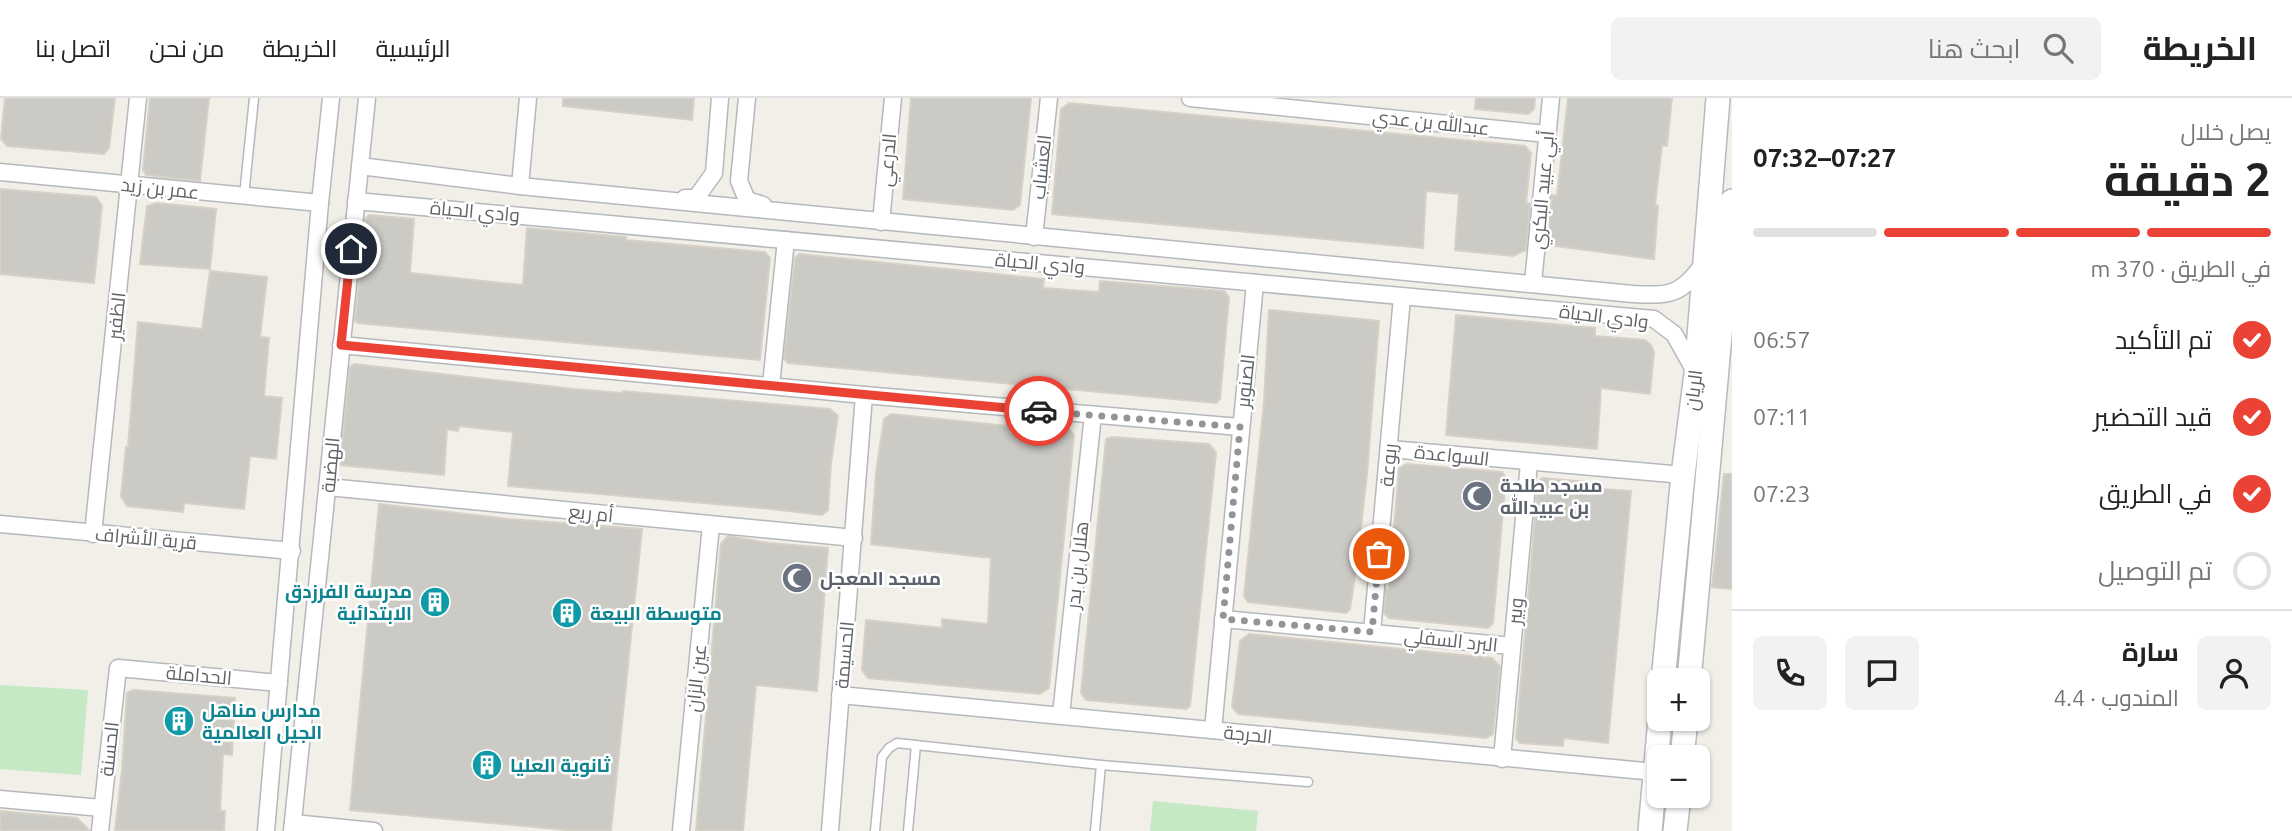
<!DOCTYPE html>
<html lang="ar">
<meta charset="utf-8">
<style>
:root{--surface:#fff;--page:#f2f2f2;--text:#222;--muted:#767676;--line:#e0e0e0;--accent:#ea4335}
body{margin:0;font-family:Ubuntu,Cairo,sans-serif;background:var(--page);color:var(--text);direction:rtl;height:100vh;display:flex;flex-direction:column;font-size:26px;white-space:nowrap}
*{box-sizing:border-box;margin:0}
p{font-size:23px;color:var(--muted)}
.icon{flex:none;width:38px;height:38px;fill:none;stroke:currentColor;stroke-width:2;stroke-linecap:round;stroke-linejoin:round}
.map{position:relative;flex:1;overflow:hidden;direction:ltr}
.drawer{display:flex;flex-direction:column;background:var(--surface);width:560px}
.drawer>*{flex:none}
.tools{position:absolute;left:1647px;top:570px;display:grid;gap:14px}
.tools a{display:grid;place-items:center;width:63px;height:63px;border-radius:10px;background:var(--surface);box-shadow:0 2px 5px #0004;font-size:35px}
.pin{position:absolute;display:grid;place-items:center;width:60px;height:60px;color:#fff;margin:-30px;border:4px solid #fff;border-radius:50%;box-shadow:0 2px 7px #0007}
.courier{position:absolute;display:grid;place-items:center;width:70px;height:70px;margin:-35px;border:5px solid #ea4335;border-radius:50%;background:#fff;color:#222;box-shadow:0 2px 9px #0007}
.overview em{font-style:normal;font-weight:700}
.overview div{display:flex;flex-direction:column-reverse}
.overview{display:flex;align-items:center;justify-content:space-between;height:119px;padding:0 21px}
h1{font-size:46px;font-weight:700;line-height:52px}
.bar{display:grid;grid-template-columns:repeat(4,1fr);gap:10px 7px;align-content:center;height:84px;padding:0 21px}
.bar i{height:9px;border-radius:5px;background:var(--line)}
.bar .on{background:var(--accent)}
.bar p{grid-column:span 4}
.line{display:flex;align-items:center;gap:18px;padding:0 21px;border-top:2px solid var(--line)}
.line div{flex:1}
.round{display:grid;place-items:center;flex:none;width:74px;height:74px;border-radius:10px;background:var(--page)}
ol{padding:0 21px;list-style:none}
li{display:flex;align-items:center;gap:21px;height:77px}
li p{margin-inline-start:auto}
li .icon{padding:7px;border-radius:50%;background:var(--accent);color:#fff;stroke-width:4}
li:last-child{color:var(--muted)}
li i{width:38px;height:38px;border:4px solid var(--line);border-radius:50%}
header{display:flex;align-items:center;gap:42px;box-sizing:border-box;height:98px;padding:0 35px;background:var(--surface);border-bottom:2px solid var(--line)}
header strong{font-size:33px}
nav{display:flex;gap:38px;margin-inline-start:auto;font-size:24px}
.search{width:490px;height:63px;background:var(--page);display:flex;align-items:center;gap:18px;box-sizing:border-box;padding:0 24px;border-radius:10px;color:var(--muted);font-size:26px}
main{display:flex;flex:1;min-height:0}
.map>svg:first-child{display:block}
</style>
<header>
<strong>الخريطة</strong>
<div class="search"><svg class="icon" aria-label="search" viewBox="0 0 24 24"><circle cx="10" cy="10" r="6"/><path d="M15 15l6 6"/></svg>ابحث هنا</div>
<nav><a>الرئيسية</a><a>الخريطة</a><a>من نحن</a><a>اتصل بنا</a></nav>
</header>
<main>
<section class="drawer">
<div class="overview"><div><h1>2 دقيقة</h1><p>يصل خلال</p></div><em>07:27–07:32</em></div>
<div class="bar"><i class="on"></i><i class="on"></i><i class="on"></i><i></i><p>في الطريق · 370 m</p></div>
<ol>
<li><svg class="icon" aria-label="check" viewBox="0 0 24 24"><path d="M5 12l5 5 9-10"/></svg>تم التأكيد<p>06:57</p></li>
<li><svg class="icon" aria-label="check" viewBox="0 0 24 24"><path d="M5 12l5 5 9-10"/></svg>قيد التحضير<p>07:11</p></li>
<li><svg class="icon" aria-label="check" viewBox="0 0 24 24"><path d="M5 12l5 5 9-10"/></svg>في الطريق<p>07:23</p></li>
<li><i></i>تم التوصيل</li>
</ol>
<div class="line" style="height:126px"><a class="round"><svg class="icon" aria-label="person" viewBox="0 0 24 24"><circle cx="12" cy="8" r="4"/><path d="M4 21q1-7 8-7t8 7"/></svg></a><div><b>سارة</b><p>المندوب · 4.4</p></div><a class="round"><svg class="icon" aria-label="chat" viewBox="0 0 24 24"><path d="M4 5h16v11H9l-5 4z"/></svg></a><a class="round"><svg class="icon" aria-label="phone" viewBox="0 0 24 24"><path d="M5 4h4l2 5-3 2q2 4 5 5l2-3 5 2v4C11 20 4 13 5 4z"/></svg></a></div>
</section>
<div class="map">
<svg width="1732" height="733" viewBox="0 0 1732 733">
<rect width="100%" height="100%" fill="#f1efe8"/>
<g fill="#c5e8c5">
<path d="M0 587 88 592 81 677 0 671Z"/>
<path d="M1153 703 1258 713 1256 733H1150Z"/>
</g>
<g fill="#cccac5" stroke="#d6d1c6" stroke-width="2">
<path d="M5 0H115L109 50 104 56 7 48 1 41Z"/>
<path d="M150 0H209L200 83 146 77 143 71Z"/>
<path d="M563 0H694L692 22 563 8Z"/>
<path d="M911 0H1031L1020 107 1013 112 903 101Z"/>
<path d="M1476 0H1535L1534 11 1528 16 1475 11Z"/>
<path d="M1568 0H1672L1667 48 1662 47 1655 107 1658 108 1654 161 1547 147 1552 97 1557 98Z"/>
<path d="M1069 5 1525 48 1531 55 1526 105 1530 106 1526 152 1513 158 1455 152 1459 96 1426 93 1423 150 1052 116 1061 11Z"/>
<path d="M0 91 96 99 102 108 94 185 0 176Z"/>
<path d="M157 105 216 111 210 171 140 166 147 108Z"/>
<path d="M369 117 414 121 410 175 492 184 523 187 527 130 626 139V142L765 154 770 160 760 262 358 225 355 223 365 121Z"/>
<path d="M799 156 1044 181 1043 190 1099 194 1100 183 1224 193 1229 199 1220 301 1216 305 788 265 784 261 795 160Z"/>
<path d="M210 173 267 179 260 239 269 240 264 298 282 300 276 361 250 358 244 411 184 405 183 414 127 408 121 398 126 349H128L138 224 202 231Z"/>
<path d="M1269 212 1379 223 1367 376 1357 465 1350 511 1346 515 1248 504 1244 498 1264 304Z"/>
<path d="M1456 217 1595 230V238L1645 242 1651 247 1654 254 1650 296 1601 290 1597 351 1446 337Z"/>
<path d="M354 266 574 291 623 295V293L830 311 838 318 831 365 828 412 822 417 761 410 508 388 513 334 459 328 458 333 447 331 444 377 340 367 350 269Z"/>
<path d="M891 316 1037 331 1038 329 1070 332 1074 337 1049 590 1040 596 868 580 862 572 866 522 942 530V521L988 526 991 460 871 446 876 374 884 321Z"/>
<path d="M1112 339 1209 346 1216 354 1190 608 1186 611 1086 602 1081 595 1106 341Z"/>
<path d="M1407 366 1502 374 1506 379 1493 525 1488 530 1389 520 1384 515 1386 491H1389L1399 370Z"/>
<path d="M1724 376H1732V491L1712 489Z"/>
<path d="M1542 380 1587 384 1586 390 1631 393 1608 645 1564 640 1563 648 1520 645 1516 640 1538 384Z"/>
<path d="M379 406 509 421 642 431 611 733H577L350 712Z"/>
<path d="M728 438 769 445 828 450 817 593 756 587 743 733H696L721 446Z"/>
<path d="M1249 536 1492 560 1500 568 1493 636 1486 640 1238 616 1232 609 1240 543Z"/>
<path d="M133 592 235 600 232 657 223 656 220 713H225L224 733H115L122 672 127 595Z"/>
<path d="M0 713 77 720 90 733H0Z"/>
</g>
<g fill="none" stroke-linecap="round" stroke-linejoin="round">
<g stroke="#b5b8bc" stroke-width="11">
<g id="lane">
<path d="M244 98 254 0"/>
<path d="M875 733 882 659 889 650 897 645 1101 667 1308 684"/>
<path d="M908 733 916 647"/>
<path d="M1095 733 1101 667"/>
</g>
</g>
<g stroke="#b5b8bc" stroke-width="19">
<g id="street">
<path d="M747 0 739 83 747 102 763 107"/>
<path d="M1190 0 1547 36"/>
<path d="M360 68 520 88 1633 196C1671 198 1681 197 1704 165"/>
<path d="M0 74 320 105"/>
<path d="M520 88 528 0"/>
<path d="M685 100H696L714 75 720 0"/>
<path d="M356 103 1654 221 1674 236 1696 275"/>
<path d="M881 124 893 0"/>
<path d="M1034 139 1049 0"/>
<path d="M1533 185 1551 0"/>
<path d="M341 247 864 297 1240 329"/>
<path d="M771 287 786 142"/>
<path d="M1390 351 1683 377"/>
<path d="M328 389 854 440"/>
<path d="M0 426 292 453"/>
<path d="M93 436 138 0"/>
<path d="M1223 521 1512 548"/>
<path d="M1372 534 1402 199"/>
<path d="M840 597 1655 674"/>
<path d="M1061 617 1093 317"/>
<path d="M1213 632 1255 185"/>
<path d="M1502 661 1529 365"/>
<path d="M0 701 102 710"/>
<path d="M293 725 374 733"/>
<path d="M100 733 118 570 279 585"/>
<path d="M266 733 320 105 331 0"/>
<path d="M292 733 367 0"/>
<path d="M681 733 711 427"/>
<path d="M830 733 864 297"/>
</g>
</g>
<g stroke="#b6babf" stroke-width="26">
<g id="secondary">
<path d="M1663 583 1683 377 1696 276 1718 0"/>
<path d="M1689 583 1732 103"/>
<path d="M1682 660 1686 621"/>
<path d="M1650 733 1660 621"/>
<path d="M1675 733 1679 698"/>
</g>
</g>
<use href="#lane" stroke="#fff" stroke-width="8"/>
<use href="#street" stroke="#fff" stroke-width="16"/>
<use href="#secondary" stroke="#fff" stroke-width="23"/>
</g>
<g fill="none" stroke-linecap="round" stroke-linejoin="round">
<path stroke="#929495" stroke-width="7" stroke-dasharray="0 12.6" d="M1039 313 1240 329 1223 521 1372 534 1379 456"/>
<path stroke="#ea4335" stroke-width="9" d="M351 151 341 247 1039 313"/>
</g>
<defs>
<g id="mosque-disc" transform="scale(1.575)"><circle r="9.5" fill="#6b7280" stroke="#fff"/><path d="M3.5-4.9A6 6 0 1 0 3.5 4.9A5 5 0 1 1 3.5-4.9Z" fill="#fff"/></g>
<g id="building-disc" transform="scale(1.575)"><circle r="9.5" fill="#0f9aa8" stroke="#fff"/><path d="M-4-6H4V6H1V3H-1V6H-4ZM-2.5-4.3h1.7v1.8h-1.7ZM.8-4.3h1.7v1.8H.8ZM-2.5-1h1.7V.8h-1.7ZM.8-1h1.7V.8H.8Z" fill="#fff"/></g>
</defs>
<g fill-rule="evenodd">
<use href="#mosque-disc" x="1477" y="398"/>
<use href="#mosque-disc" x="797" y="480"/>
<use href="#building-disc" x="435" y="504"/>
<use href="#building-disc" x="567" y="515"/>
<use href="#building-disc" x="179" y="623"/>
<use href="#building-disc" x="487" y="667"/>
</g>
<g text-anchor="middle" dominant-baseline="central" stroke-width="5" stroke-linejoin="round" paint-order="stroke">
<g font-size="19" fill="#5f6368" stroke="#fff">
<text transform="translate(1431 24) rotate(6)">عبدالله بن عدي</text>
<text transform="translate(887 62) rotate(-85)">الدرعي</text>
<text transform="translate(1041 69) rotate(-84)">العشباب</text>
<text transform="translate(160 90) rotate(6)">عمر بن زيد</text>
<text transform="translate(1542 92) rotate(-85)">أبي عبيد البكري</text>
<text transform="translate(475 113) rotate(5)">وادي الحياة</text>
<text transform="translate(1040 165) rotate(5)">وادي الحياة</text>
<text transform="translate(116 218) rotate(-84)">الظفير</text>
<text transform="translate(1604 218) rotate(7)">وادي الحياة</text>
<text transform="translate(1245 283) rotate(-84)">الصنوبر</text>
<text transform="translate(1693 292) rotate(-83)">الريان</text>
<text transform="translate(1452 357) rotate(6)">السواعدة</text>
<text transform="translate(330 367) rotate(-85)">الهضبة</text>
<text transform="translate(1388 367) rotate(-85)">ربوعة</text>
<text transform="translate(591 415) rotate(6)">أم ريع</text>
<text transform="translate(146 440) rotate(5)">قرية الأشراف</text>
<text transform="translate(1077 467) rotate(-84)">هلال بن بدر</text>
<text transform="translate(1515 513) rotate(-85)">وبير</text>
<text transform="translate(1451 542) rotate(6)">البرد السفلي</text>
<text transform="translate(844 557) rotate(-85)">الحسيمة</text>
<text transform="translate(199 577) rotate(5)">الحداملة</text>
<text transform="translate(696 580) rotate(-84)">عين الزان</text>
<text transform="translate(1248 636) rotate(6)">الحرجة</text>
<text transform="translate(109 651) rotate(-84)">الحسنة</text>
</g>
<g font-size="19" font-weight="bold" fill="#5b616d" stroke="#fff" text-anchor="start">
<text x="1500" y="387">مسجد طلحة<tspan x="1500" dy="22">بن عبيدالله</tspan></text>
<text x="820" y="480">مسجد المعجل</text>
</g>
<g font-size="19" font-weight="bold" fill="#0d838f" stroke="#fff" text-anchor="start">
<text x="412" y="493" text-anchor="end">مدرسة الفرزدق<tspan x="412" dy="22">الابتدائية</tspan></text>
<text x="590" y="515">متوسطة البيعة</text>
<text x="202" y="612">مدارس مناهل<tspan x="202" dy="22">الجيل العالمية</tspan></text>
<text x="510" y="667">ثانوية العليا</text>
</g>
</g>
</svg>
<div class="tools">
<a>+</a>
<a>−</a>
</div>
<div class="pin" style="left:1379px;top:456px;background:#ea580c"><svg class="icon" aria-label="bag" viewBox="0 0 24 24"><path d="M5 8h14l-1 12H6zM9 8a3 3 0 0 1 6 0"/></svg></div>
<div class="pin" style="left:351px;top:151px;background:#1f2937"><svg class="icon" aria-label="home" viewBox="0 0 24 24"><path d="M3 11l9-7 9 7M6 9v11h12V9"/></svg></div>
<div class="courier" style="left:1039px;top:313px"><svg class="icon" aria-label="car" viewBox="0 0 24 24"><path d="M5 17H2v-5l4-1 3-4h7l3 4 3 1v5h-3M9 17h6M6 11h13"/><circle cx="7" cy="17" r="2"/><circle cx="17" cy="17" r="2"/></svg></div>
</div>
</main>
